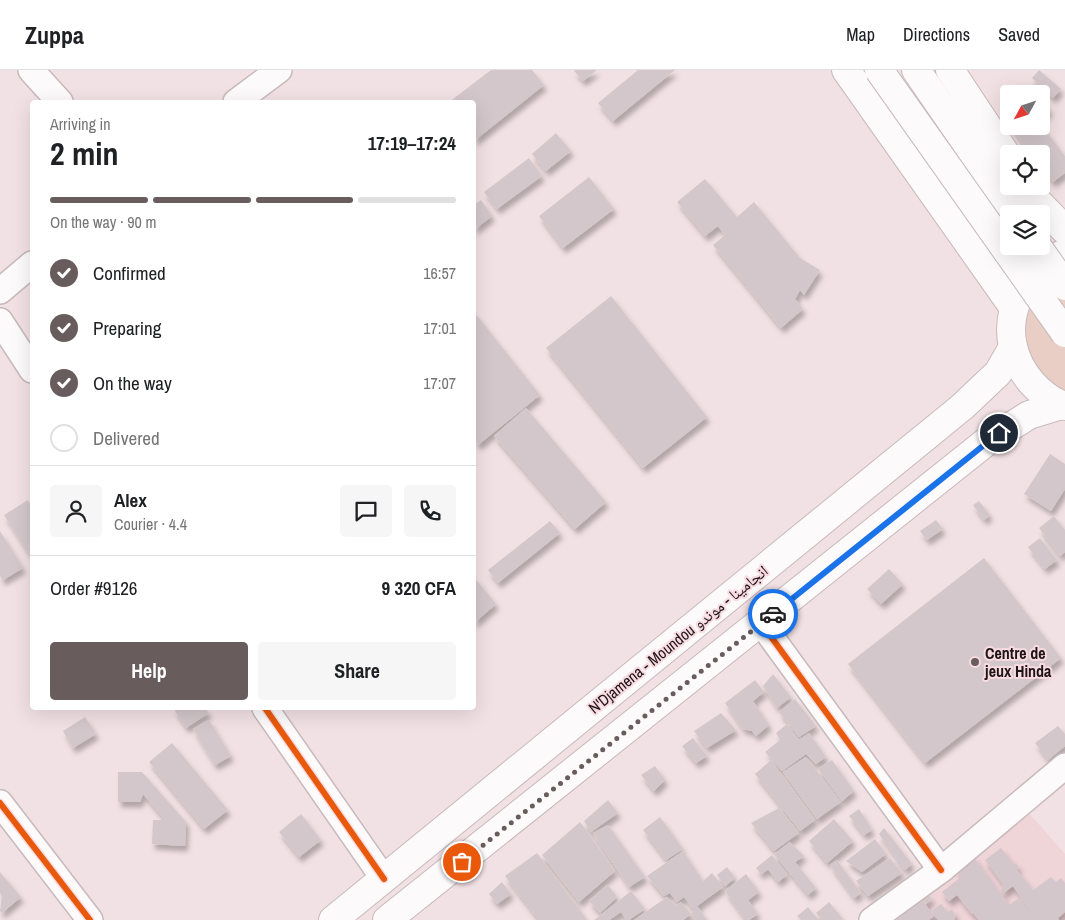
<!DOCTYPE html>
<meta charset="utf-8">
<style>
:root{--surface:#fff;--page:#f6f6f6;--text:#202124;--muted:#757577;--line:#e0e0e0;--accent:#685c5d}
body{margin:0;font-family:"Archivo Narrow","Noto Naskh Arabic",sans-serif;background:var(--page);color:var(--text);height:100vh;display:flex;flex-direction:column;font-size:19px;white-space:nowrap}
*{box-sizing:border-box;margin:0}
p{font-size:16px;color:var(--muted)}
.icon{flex:none;width:28px;height:28px;fill:none;stroke:currentColor;stroke-width:2;stroke-linecap:round;stroke-linejoin:round}
.map{position:relative;flex:1;overflow:hidden}
.sheet{position:absolute;left:30px;top:30px;width:446px;height:610px;display:flex;flex-direction:column;background:var(--surface);border-radius:5px;box-shadow:0 5px 20px #0002}
.sheet>*{flex:none}
.needle{width:32px;rotate:230deg}
.tools{position:absolute;left:1000px;top:15px;display:grid;gap:10px}
.tools a{display:grid;place-items:center;width:50px;height:50px;border-radius:5px;background:var(--surface);box-shadow:0 5px 20px #0002;font-size:25px}
.pin{position:absolute;display:grid;place-items:center;width:42px;height:42px;color:#fff;margin:-21px;border:2px solid #fff;border-radius:50%;box-shadow:0 1px 5px #0007}
.courier{position:absolute;display:grid;place-items:center;width:50px;height:50px;margin:-25px;border:4px solid #1a73e8;border-radius:50%;background:#fff;color:#222;box-shadow:0 1px 6px #0007}
.summary em{font-style:normal;font-weight:700}
.summary div{display:flex;flex-direction:column-reverse}
.summary{display:flex;align-items:center;justify-content:space-between;height:85px;padding:0 20px}
h1{font-size:32px;font-weight:700;line-height:38px}
.bar{display:grid;grid-template-columns:repeat(4,1fr);gap:8px 5px;align-content:center;height:60px;padding:0 20px}
.bar i{height:6px;border-radius:4px;background:var(--line)}
.bar .current{background:var(--accent)}
.bar p{grid-column:span 4}
.line{display:flex;align-items:center;gap:12px;padding:0 20px;border-top:1px solid var(--line)}
.line div{flex:1}
.round{display:grid;place-items:center;flex:none;width:52px;height:52px;border-radius:5px;background:var(--page)}
ol{padding:0 20px;list-style:none}
li{display:flex;align-items:center;gap:15px;height:55px}
li p{margin-inline-start:auto}
li .icon{padding:5px;border-radius:50%;background:var(--accent);color:#fff;stroke-width:4}
li:last-child{color:var(--muted)}
li i{width:28px;height:28px;border:2px solid var(--line);border-radius:50%}
.button{display:flex;gap:10px;margin-top:auto;padding:10px 20px}
.button a{flex:1;height:58px;border-radius:5px;background:var(--accent);color:#fff;font-size:20px;font-weight:700;line-height:58px;text-align:center}
.button a+a{background:var(--page);color:var(--text)}
header{display:flex;align-items:center;gap:30px;box-sizing:border-box;height:70px;padding:0 25px;background:var(--surface);border-bottom:1px solid var(--line)}
header strong{font-size:24px}
nav{display:flex;gap:28px;margin-inline-start:auto;font-size:18px}
.map>svg:first-child{display:block}
</style>
<header>
<strong>Zuppa</strong>
<nav><a>Map</a><a>Directions</a><a>Saved</a></nav>
</header>
<div class="map">
<svg width="1065" height="850" viewBox="0 0 1065 850">
<defs>
<filter id="shadow"><feDropShadow dx="3" dy="5.5" stdDeviation="2.5" flood-color="#0004"/></filter>
</defs>
<rect width="100%" height="100%" fill="#f2e1e4"/>
<path fill="#efd4d8" d="M1028 742 1065 784V850H889Z"/>
<path fill="#e9cec5" d="M1065 203V325L1042 311 1023 270 1025 247 1034 226Z"/>
<g fill="#d3c7cb" filter="url(#shadow)">
<path d="M491 0H532L544 15 474 71V32H449Z"/>
<path d="M597 0 583 11 574 1 575 0Z"/>
<path d="M638 0H675L613 51 598 33Z"/>
<path d="M1039 0 1061 19 1053 28 1032 8Z"/>
<path d="M1041 29 1050 41 1041 47Z"/>
<path d="M1010 56H1042L1065 86V103L1053 112 1041 97V84H1031Z"/>
<path d="M556 63 571 81 546 101 532 84Z"/>
<path d="M529 88 542 106 497 139 484 122Z"/>
<path d="M589 107 614 139 563 178 539 146Z"/>
<path d="M705 109 737 147 754 132 800 188 820 200 804 225 800 220 795 229 803 239 781 258 713 175 725 165 718 156 705 166 677 132Z"/>
<path d="M481 130 492 146 474 160V135Z"/>
<path d="M611 226 707 347 643 398 546 278Z"/>
<path d="M474 242 540 325 478 375 474 369Z"/>
<path d="M526 338 606 432 575 459 494 366Z"/>
<path d="M1050 384 1065 394V419L1051 441 1024 424Z"/>
<path d="M28 430 32 437 31 486 4 445Z"/>
<path d="M979 431 990 445 984 450 973 435Z"/>
<path d="M1054 446 1065 460V482L1060 486 1039 458Z"/>
<path d="M936 450 943 459 927 470 920 461Z"/>
<path d="M550 451 560 463 498 513 488 500Z"/>
<path d="M0 461 23 498 3 510 0 506Z"/>
<path d="M1040 468 1057 490 1045 499 1028 477Z"/>
<path d="M984 488 1061 588 925 693 848 594Z"/>
<path d="M889 499 903 514 881 534 867 519Z"/>
<path d="M474 507 496 534 474 553Z"/>
<path d="M773 604 791 627 777 638 763 616Z"/>
<path d="M755 610 764 622 753 631 769 655 756 666 752 661 743 659 725 633Z"/>
<path d="M795 629 816 656 799 667 779 642Z"/>
<path d="M173 638H205L209 643 186 658Z"/>
<path d="M721 643 736 660 707 678 694 661Z"/>
<path d="M85 647 96 664 73 678 63 661Z"/>
<path d="M209 650 231 686 215 695 193 659Z"/>
<path d="M787 654 799 670 809 663 826 687 816 694 806 684 782 701 765 682 780 670 776 663Z"/>
<path d="M1058 656 1065 664V676L1048 690 1035 673Z"/>
<path d="M693 668 707 686 696 693 682 676Z"/>
<path d="M172 673 228 740 204 759 149 692Z"/>
<path d="M806 687 841 732 817 749 783 702Z"/>
<path d="M771 690 815 750 800 761 755 704Z"/>
<path d="M832 690 854 721 842 731 818 699Z"/>
<path d="M655 696 665 710 654 721 641 705Z"/>
<path d="M118 702H142L186 752 185 776 152 774 153 750H165L143 724 140 732H118Z"/>
<path d="M608 730 618 743 591 762 584 751Z"/>
<path d="M779 738 799 763 774 781 751 753Z"/>
<path d="M859 739 872 760 864 765 849 746Z"/>
<path d="M301 744 321 770 299 787 279 762Z"/>
<path d="M660 747 683 779 666 790 643 760Z"/>
<path d="M834 749 853 771 827 793 809 771Z"/>
<path d="M580 752 615 801 579 832 542 785Z"/>
<path d="M608 755 645 807 629 817 593 763Z"/>
<path d="M884 758 912 794 905 800 879 764Z"/>
<path d="M875 769 886 784 862 802 846 791Z"/>
<path d="M790 772 804 786 795 792 816 818 808 825 774 784Z"/>
<path d="M1001 778 1014 795 1016 793 1019 797 1016 799 1033 820 1051 807 1056 812 1061 808 1065 813V842L1058 848 1059 850H979L973 843 972 844 957 825 949 831 942 822 961 807 970 818 956 799 973 786 1009 835 1019 828 1030 842 1013 816 1002 824V813L985 790Z"/>
<path d="M683 781 703 811 712 803 723 817 693 839 684 827 677 832 670 823 664 826 647 806Z"/>
<path d="M537 783 587 850H539L505 806Z"/>
<path d="M772 785 787 805 778 812 768 799 761 804 756 798Z"/>
<path d="M890 788 902 803 868 826 856 811Z"/>
<path d="M837 790 861 823 854 828 830 795Z"/>
<path d="M727 797 735 808 725 816 717 805Z"/>
<path d="M0 802 21 827 2 843 0 841 2 826 0 823Z"/>
<path d="M746 804 759 822 748 830 758 844 749 850H746L725 821Z"/>
<path d="M502 812 511 824 497 834 489 824Z"/>
<path d="M608 815 617 827 600 843 589 831Z"/>
<path d="M631 821 645 839 629 850H626L621 842 609 850H594Z"/>
<path d="M928 824 932 829 925 834 934 846 929 850H894Z"/>
<path d="M667 827 676 836 681 832 691 844 683 850H634Z"/>
<path d="M829 832 843 849 841 850H822L816 843Z"/>
<path d="M941 834 948 842 952 839 956 846 954 848 955 850H938L931 841Z"/>
<path d="M697 836 707 850H695L691 844Z"/>
<path d="M808 837 818 850H801L797 846Z"/>
</g>
<g fill="none" stroke-linecap="round" stroke-linejoin="round">
<g stroke="#c7b9bc" stroke-width="28">
<g id="minor">
<path d="M31 0 60 32"/>
<path d="M236 32 279 0"/>
<path d="M0 221 32 194"/>
<path d="M0 251 32 300"/>
<path d="M761 553 941 800"/>
<path d="M265 638 384 809"/>
<path d="M0 733 90 850"/>
<path d="M872 850 941 800 1065 696"/>
</g>
</g>
<g stroke="#c7b9bc" stroke-width="30">
<g id="primary">
<path d="M846 0 1014 238"/>
<path d="M916 0 1015 144"/>
<path d="M950 0 1009 89"/>
<path d="M1027 116 1036 130 1065 160"/>
<path d="M1065 183C1012 206 993 267 1031 312 1040 322 1052 332 1065 336"/>
<path d="M333 850 962 337 998 303 1013 277"/>
<path d="M387 850 986 372 1029 345 1061 335"/>
</g>
</g>
<use href="#minor" stroke="#fdfafb" stroke-width="25"/>
<use href="#primary" stroke="#fdfafb" stroke-width="28"/>
<g stroke="#c7b9bc" stroke-width="30" stroke-linecap="butt">
<g id="primary-bridge">
<path d="M879 0 1065 263"/>
<path d="M1037 176 1065 216"/>
</g>
</g>
<use href="#primary-bridge" stroke="#fdfafb" stroke-width="28"/>
<g stroke="#f8dbe0" stroke-width="9">
<g id="cycleway">
<path d="M761 553 941 800"/>
<path d="M265 638 384 809"/>
<path d="M0 733 90 850"/>
</g>
</g>
<use href="#cycleway" stroke="#e8590c" stroke-width="6"/>
</g>
<g fill="none" stroke-linecap="round" stroke-linejoin="round">
<path stroke="#685c5d" stroke-width="5" stroke-dasharray="0 9" d="M462 792 773 544"/>
<path stroke="#1a73e8" stroke-width="6" d="M773 544 999 363"/>
</g>
<circle fill="#685c5d" stroke="#f8dbe0" stroke-width="2" cx="975" cy="592" r="5"/>
<g text-anchor="middle" dominant-baseline="central" stroke-width="4" stroke-linejoin="round" paint-order="stroke">
<g font-size="16" fill="#1d1415" stroke="#f8dbe0">
<text transform="translate(678 569) rotate(-39)">N'Djamena - Moundou انجامينا - موندو</text>
</g>
<g font-size="16" font-weight="bold" fill="#1d1415" stroke="#f8dbe0" text-anchor="start">
<text x="985" y="583">Centre de<tspan x="985" dy="18">jeux Hinda</tspan></text>
</g>
</g>
</svg>
<div class="tools">
<a><svg class="needle" viewBox="-14 -14 28 28"><path d="M0-13l5 13h-10z" fill="#e53935"/><path d="M0 13l5-13h-10z" fill="#757577"/></svg></a>
<a><svg class="icon" aria-label="locate" viewBox="0 0 24 24"><circle cx="12" cy="12" r="6"/><path d="M12 2v4M12 18v4M2 12h4M18 12h4"/></svg></a>
<a><svg class="icon" aria-label="layers" viewBox="0 0 24 24"><path d="M12 4l9 5-9 5-9-5zM3 14l9 5 9-5"/></svg></a>
</div>
<div class="pin" style="left:462px;top:792px;background:#ea580c"><svg class="icon" aria-label="bag" viewBox="0 0 24 24"><path d="M5 8h14l-1 12H6zM9 8a3 3 0 0 1 6 0"/></svg></div>
<div class="pin" style="left:999px;top:363px;background:#1f2937"><svg class="icon" aria-label="home" viewBox="0 0 24 24"><path d="M3 11l9-7 9 7M6 9v11h12V9"/></svg></div>
<div class="courier" style="left:773px;top:544px"><svg class="icon" aria-label="car" viewBox="0 0 24 24"><path d="M5 17H2v-5l4-1 3-4h7l3 4 3 1v5h-3M9 17h6M6 11h13"/><circle cx="7" cy="17" r="2"/><circle cx="17" cy="17" r="2"/></svg></div>
<section class="sheet">
<div class="summary"><div><h1>2 min</h1><p>Arriving in</p></div><em>17:19–17:24</em></div>
<div class="bar"><i class="current"></i><i class="current"></i><i class="current"></i><i></i><p>On the way · 90 m</p></div>
<ol>
<li><svg class="icon" aria-label="check" viewBox="0 0 24 24"><path d="M5 12l5 5 9-10"/></svg>Confirmed<p>16:57</p></li>
<li><svg class="icon" aria-label="check" viewBox="0 0 24 24"><path d="M5 12l5 5 9-10"/></svg>Preparing<p>17:01</p></li>
<li><svg class="icon" aria-label="check" viewBox="0 0 24 24"><path d="M5 12l5 5 9-10"/></svg>On the way<p>17:07</p></li>
<li><i></i>Delivered</li>
</ol>
<div class="line" style="height:90px"><a class="round"><svg class="icon" aria-label="person" viewBox="0 0 24 24"><circle cx="12" cy="8" r="4"/><path d="M4 21q1-7 8-7t8 7"/></svg></a><div><b>Alex</b><p>Courier · 4.4</p></div><a class="round"><svg class="icon" aria-label="chat" viewBox="0 0 24 24"><path d="M4 5h16v11H9l-5 4z"/></svg></a><a class="round"><svg class="icon" aria-label="phone" viewBox="0 0 24 24"><path d="M5 4h4l2 5-3 2q2 4 5 5l2-3 5 2v4C11 20 4 13 5 4z"/></svg></a></div>
<div class="line" style="height:65px"><div>Order #9126</div><b>9 320 CFA</b></div>
<div class="button"><a>Help</a><a>Share</a></div>
</section>
</div>
